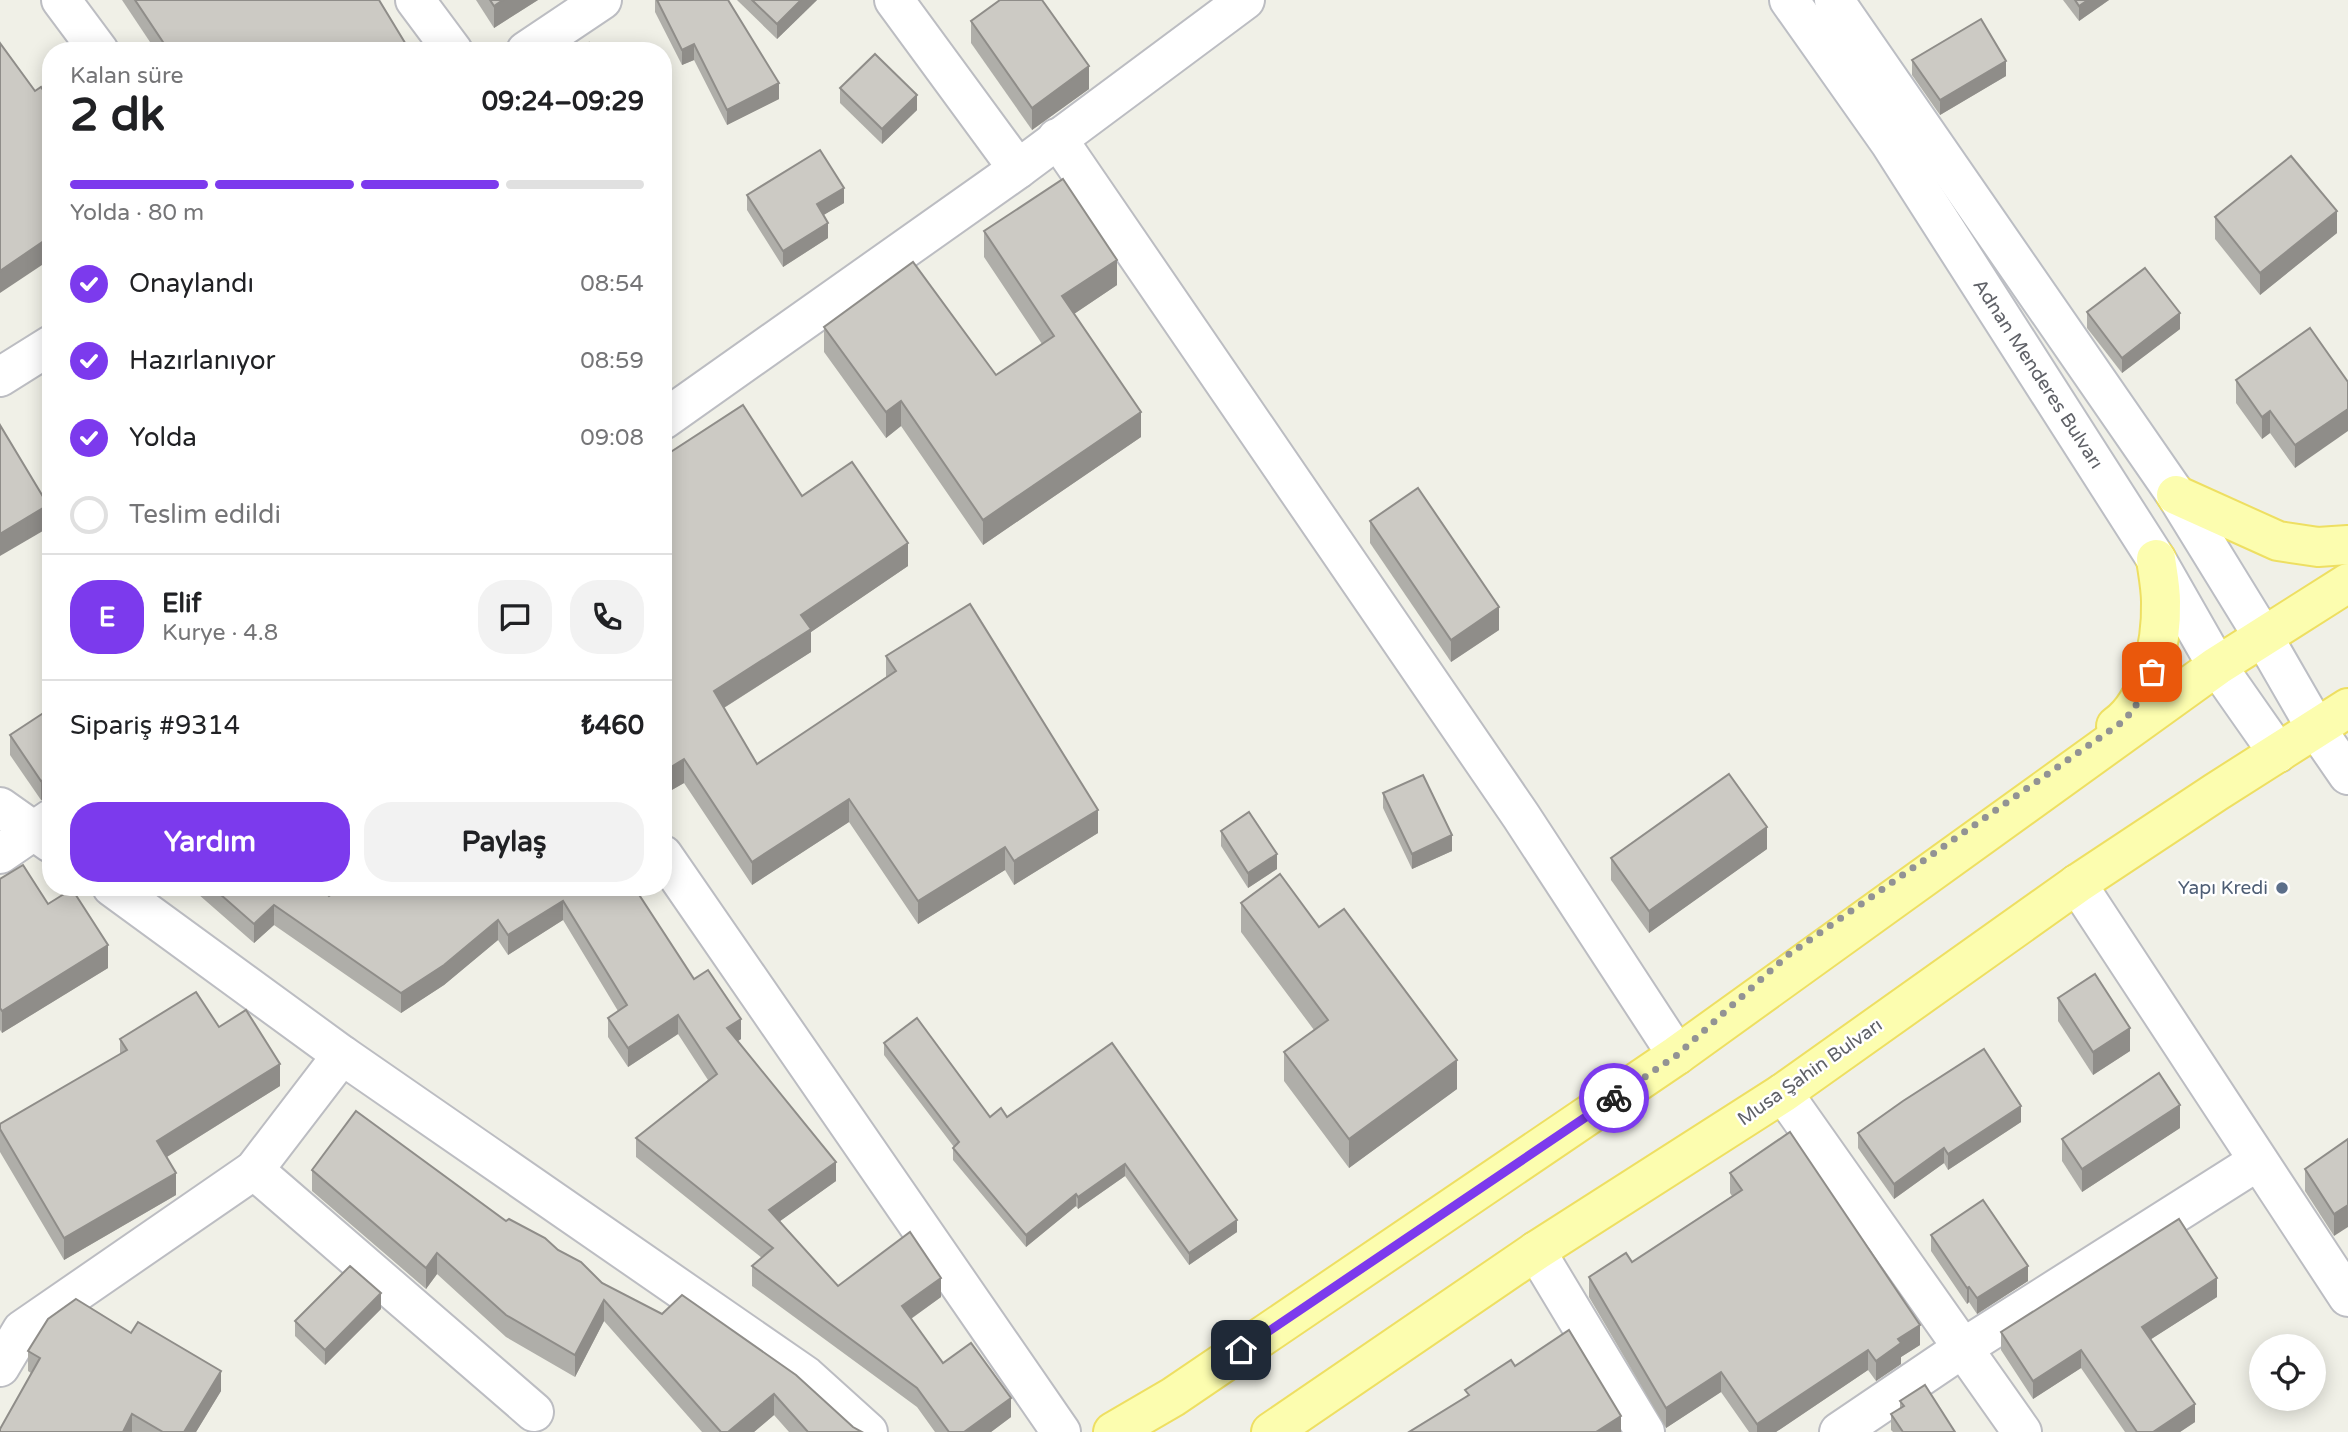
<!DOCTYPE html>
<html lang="tr">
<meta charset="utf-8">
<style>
:root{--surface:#fff;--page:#f2f2f2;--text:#202124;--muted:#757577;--line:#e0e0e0;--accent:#7c3aed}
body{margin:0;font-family:"Varela Round",sans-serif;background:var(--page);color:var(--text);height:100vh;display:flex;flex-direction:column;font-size:26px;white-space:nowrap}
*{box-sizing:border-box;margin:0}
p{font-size:23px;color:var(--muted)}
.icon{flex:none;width:38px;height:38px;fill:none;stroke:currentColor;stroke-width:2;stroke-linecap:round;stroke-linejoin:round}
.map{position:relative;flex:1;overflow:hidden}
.panel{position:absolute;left:42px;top:42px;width:630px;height:854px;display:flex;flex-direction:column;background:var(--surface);border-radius:28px;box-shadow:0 4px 18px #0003}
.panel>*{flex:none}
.controls{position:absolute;left:2249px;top:1334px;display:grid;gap:14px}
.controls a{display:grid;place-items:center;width:77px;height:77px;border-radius:50%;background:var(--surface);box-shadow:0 4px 18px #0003;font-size:35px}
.pin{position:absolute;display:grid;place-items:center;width:60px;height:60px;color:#fff;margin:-30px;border-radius:14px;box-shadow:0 4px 10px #0006}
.courier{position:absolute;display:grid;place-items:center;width:70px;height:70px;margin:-35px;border:5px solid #7c3aed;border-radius:50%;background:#fff;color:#222;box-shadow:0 2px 9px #0007}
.head em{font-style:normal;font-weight:700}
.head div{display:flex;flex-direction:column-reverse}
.head{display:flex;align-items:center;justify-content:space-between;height:119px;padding:0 28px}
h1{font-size:46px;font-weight:700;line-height:52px}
.bar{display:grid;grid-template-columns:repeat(4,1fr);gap:10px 7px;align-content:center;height:84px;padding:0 28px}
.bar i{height:9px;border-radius:5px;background:var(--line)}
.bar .on{background:var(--accent)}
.bar p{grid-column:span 4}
.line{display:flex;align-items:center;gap:18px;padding:0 28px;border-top:2px solid var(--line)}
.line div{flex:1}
.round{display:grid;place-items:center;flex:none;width:74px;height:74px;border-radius:28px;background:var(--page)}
ol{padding:0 28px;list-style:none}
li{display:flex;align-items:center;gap:21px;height:77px}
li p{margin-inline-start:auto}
li .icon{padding:7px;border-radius:50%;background:var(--accent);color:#fff;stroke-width:4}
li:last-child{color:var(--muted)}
li i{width:38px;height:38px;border:4px solid var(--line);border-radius:50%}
.primary-button{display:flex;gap:14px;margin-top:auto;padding:14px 28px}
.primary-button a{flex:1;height:80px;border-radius:28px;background:var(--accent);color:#fff;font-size:28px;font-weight:700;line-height:80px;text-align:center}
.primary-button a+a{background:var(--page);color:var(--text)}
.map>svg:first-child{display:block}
</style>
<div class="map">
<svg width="2348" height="1432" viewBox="0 0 2348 1432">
<rect width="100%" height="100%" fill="#f0f0e7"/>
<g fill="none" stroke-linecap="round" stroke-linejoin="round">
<g stroke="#bcbdc2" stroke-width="42">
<g id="street">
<path d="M61 0 99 51"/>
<path d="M415 0 453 51"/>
<path d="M894 0 1018 169"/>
<path d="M526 51 602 0"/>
<path d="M1057 138 1521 816 1677 1055"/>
<path d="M0 377 51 345"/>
<path d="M663 420 1018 169 1245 0"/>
<path d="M2317 730 2348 775"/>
<path d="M0 807 51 843"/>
<path d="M0 854 51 819"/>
<path d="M663 855 1061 1432"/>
<path d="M2077 884 2348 1297"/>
<path d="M112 887 342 1055 806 1376 868 1432"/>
<path d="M1783 1093 2022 1432"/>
<path d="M254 1170 534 1412"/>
<path d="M1536 1251 1645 1432"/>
<path d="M0 1367 22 1330 254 1170 342 1055"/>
<path d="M1839 1432 1963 1348 2258 1161"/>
</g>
</g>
<g stroke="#bcbec4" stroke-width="42">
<g id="secondary">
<path d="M1789 0 1890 143 2156 559 2217 666 2278 753"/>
<path d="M1834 0 2176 495 2264 638 2317 730"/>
</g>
</g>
<g stroke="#eedf62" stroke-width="42">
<g id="primary">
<path d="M2176 495 2278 541 2318 547 2348 545"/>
<path d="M2116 726C2150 702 2162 642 2161 602 2161 588 2158 573 2156 559"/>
<path d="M1113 1432 1173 1397 1677 1055 2217 666 2348 583"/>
<path d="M1271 1432 1536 1251 1783 1093 2077 884 2216 792 2348 708"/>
</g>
</g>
<use href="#street" stroke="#fff" stroke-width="38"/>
<use href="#secondary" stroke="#fff" stroke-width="38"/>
<use href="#primary" stroke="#fcfdaf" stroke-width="38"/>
</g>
<g fill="#afaea9">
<path d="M122 0H379L410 51H156Z"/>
<path d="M476 0H538L494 28Z"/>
<path d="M655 0H728L779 99 727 125 694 60 682 65 655 12Z"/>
<path d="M737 0H817L777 39Z"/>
<path d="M2063 0H2109L2079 21Z"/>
<path d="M971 21 1089 89 1032 130 971 43Z"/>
<path d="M1912 60 2006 76 1940 115 1912 75Z"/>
<path d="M840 88 917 110 882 144 840 103Z"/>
<path d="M747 195 844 203 823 215 828 238 783 267 747 210Z"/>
<path d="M2215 217 2337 233 2260 295 2215 239Z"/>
<path d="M984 231 1117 285 1074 314 1141 437 983 545 901 426 886 438 824 352V327L996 375 1042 344 984 257Z"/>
<path d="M2087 312 2180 329 2122 373 2087 328Z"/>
<path d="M2236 380 2348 382 2295 468 2270 433 2262 439 2236 403Z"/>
<path d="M802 496 908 566 811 632V652L724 708 757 764 886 677V656L1098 833 1014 885 1005 870 918 924 849 822 752 885 684 783 663 795Z"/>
<path d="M1370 521 1499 630 1451 662 1370 543Z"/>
<path d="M51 708V797L41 800 10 755V735Z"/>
<path d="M1383 793 1452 851 1412 869 1383 808Z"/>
<path d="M1221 831 1277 869 1248 888 1221 846Z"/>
<path d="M1767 849 1649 933 1611 880V858Z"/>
<path d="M0 879 48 904 108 968 2 1033 0 1030Z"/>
<path d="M190 887H319L329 896 634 887 694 979 741 1039 738 1041 836 1181 780 1221 838 1286 941 1297 911 1319 943 1363 1011 1417 991 1432H935L917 1407 752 1286V1266L762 1258 636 1157V1138L708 1080 678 1034 628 1067 608 1037V1018L618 1011 563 920 508 955 498 940 444 985 401 1013 274 925 254 943Z"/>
<path d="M1241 903 1319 927 1457 1089 1349 1168 1284 1081V1052L1314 1030 1241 932Z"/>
<path d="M2058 998 2130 1051 2093 1075 2058 1021Z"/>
<path d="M219 1027 280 1086 167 1157 176 1195 64 1260 0 1152V1124L120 1055V1039Z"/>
<path d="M884 1043 990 1117H1007L1112 1043 1237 1232 1189 1265 1125 1176 1078 1209 1076 1206 1026 1247 953 1160V1148L954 1147 884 1055Z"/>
<path d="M2021 1122 1948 1170 1944 1163 1894 1199 1858 1148V1133Z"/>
<path d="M2180 1128 2082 1192 2062 1161V1139Z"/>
<path d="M2348 1139 2334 1236 2305 1191V1169Z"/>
<path d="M312 1170 506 1221 558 1250 602 1283 862 1432H789L774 1415 754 1432H702L604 1321 575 1377 506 1337 437 1274 426 1289 312 1191Z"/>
<path d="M1730 1173 1920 1345 1901 1357V1364L1876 1381 1868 1370 1776 1432H1749L1721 1392 1666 1428 1589 1297V1277L1632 1262 1732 1196 1730 1193Z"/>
<path d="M1931 1235 2028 1281 1977 1314 1969 1302 1967 1304 1931 1251Z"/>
<path d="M2217 1297 2151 1339 2195 1422 2180 1432H2125L2081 1368 2033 1399 2001 1350V1332Z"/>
<path d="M381 1309 325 1365 295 1336V1321Z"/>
<path d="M28 1351 221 1391 196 1432H0L31 1373 28 1371Z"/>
<path d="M1900 1401 1955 1432H1893L1891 1430V1414L1900 1409Z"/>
</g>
<g fill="#8f8d89">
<path d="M503 0H538L494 28V6Z"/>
<path d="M801 0H817L777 39V24Z"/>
<path d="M2088 0H2109L2079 21V6Z"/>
<path d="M694 44V60L682 65V50Z"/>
<path d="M2006 61V76L1940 115V100Z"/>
<path d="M1089 66V89L1032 130V108Z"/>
<path d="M779 83V99L727 125V110Z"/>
<path d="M917 95V110L882 144V129Z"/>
<path d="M844 188V203L817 219V204Z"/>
<path d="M2337 211V233L2260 295V273Z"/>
<path d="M828 223V238L783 267V251Z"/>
<path d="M51 236V259L0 293V271Z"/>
<path d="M1117 260V285L1062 322V296Z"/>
<path d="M2180 313V329L2122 373V358Z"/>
<path d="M901 401V426L886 438V412Z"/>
<path d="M2348 409V431L2295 468V445Z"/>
<path d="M2270 411V433L2262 439V417Z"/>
<path d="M1141 412V437L983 545V520Z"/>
<path d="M48 505V528L0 556V534Z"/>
<path d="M908 543V566L811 632V652L714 714V691L801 615Z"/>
<path d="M1499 607V630L1451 662V640Z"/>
<path d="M684 759V783L663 795V772Z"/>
<path d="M49 778V797L41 800V781Z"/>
<path d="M849 799V822L752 885V862Z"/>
<path d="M1098 810V833L1014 885V861Z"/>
<path d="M1767 827V849L1649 933V911Z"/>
<path d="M1452 835V851L1412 869V854Z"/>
<path d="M1005 847V870L918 924V901Z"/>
<path d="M1277 854V869L1248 888V873Z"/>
<path d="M563 901V920L508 955V935Z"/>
<path d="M274 905V925L254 943V924Z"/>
<path d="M498 920V940L444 985 401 1013V993Z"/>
<path d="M108 945V968L2 1033V1011Z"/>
<path d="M678 1015V1034L628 1067V1048Z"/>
<path d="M741 1019V1039L727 1048V1028Z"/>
<path d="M2130 1028V1051L2093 1075V1052Z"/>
<path d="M1457 1060V1089L1349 1168V1139Z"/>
<path d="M280 1064V1086L157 1163V1141Z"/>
<path d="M2180 1105V1128L2082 1192V1169Z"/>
<path d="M2021 1106V1122L1948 1170V1154Z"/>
<path d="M1944 1148V1163L1894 1199V1184Z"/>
<path d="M836 1162V1181L769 1229V1210Z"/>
<path d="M1125 1164V1176L1078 1209V1197Z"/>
<path d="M176 1173V1195L64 1260V1238Z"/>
<path d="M1076 1194V1206L1026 1247V1235Z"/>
<path d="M2348 1205V1227L2334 1236V1214Z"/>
<path d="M1237 1220V1232L1189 1265V1253Z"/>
<path d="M437 1253V1274L426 1289V1268Z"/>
<path d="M2028 1266V1281L1977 1314V1298Z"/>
<path d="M941 1278V1297L902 1325V1306Z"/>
<path d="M2217 1278V1297L2142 1345V1327Z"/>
<path d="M1969 1287V1302L1967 1304V1288Z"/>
<path d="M381 1293V1309L325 1365V1350Z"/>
<path d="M604 1300V1321L575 1377V1355Z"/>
<path d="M1920 1325V1345L1901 1357V1364L1876 1381V1361L1898 1339Z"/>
<path d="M1868 1350V1370L1776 1432H1757V1424Z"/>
<path d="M2081 1350V1368L2033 1399V1381Z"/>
<path d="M221 1371V1391L196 1432H184Z"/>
<path d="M1721 1372V1392L1666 1428V1408Z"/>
<path d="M774 1394V1415L754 1432H728Z"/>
<path d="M1011 1398V1417L991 1432H964Z"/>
<path d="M2195 1404V1422L2180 1432H2153Z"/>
<path d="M132 1414V1432H123Z"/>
<path d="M1621 1416V1432H1596Z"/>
</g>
<g fill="#cccac4" stroke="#8f8d89" stroke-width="2">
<path d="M135 0H379L410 51H169Z"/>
<path d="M490 0H503L494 6Z"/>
<path d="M657 0H728L779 83 727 110 694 44 682 50Z"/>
<path d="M752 0H801L777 24Z"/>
<path d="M1000 0H1042L1089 66 1032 108 971 21Z"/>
<path d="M2075 0H2088L2079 6Z"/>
<path d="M1981 19 2006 61 1940 100 1912 60Z"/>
<path d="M0 43 35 91 41 87 51 102V236L0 271Z"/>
<path d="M589 43 594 51H577Z"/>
<path d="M875 54 917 95 882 129 840 88Z"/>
<path d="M820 150 844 188 817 204 828 223 783 251 747 195Z"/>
<path d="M2291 156 2337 211 2260 273 2215 217Z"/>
<path d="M1063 179 1117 260 1062 296 1141 412 983 520 901 401 886 412 824 327 913 262 996 375 1054 336 984 231Z"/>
<path d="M2145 268 2180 313 2122 358 2087 312Z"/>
<path d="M2310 328 2348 382V409L2295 445 2270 411 2262 417 2236 380Z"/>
<path d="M743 405 802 496 852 462 908 543 801 615 811 629 714 691 757 764 896 671 886 656 970 604 1098 810 1014 861 1005 847 918 901 849 799 752 862 684 759 663 772V457Z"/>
<path d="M0 425 48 505 0 534Z"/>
<path d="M1418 488 1499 607 1451 640 1370 521Z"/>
<path d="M51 708V778L41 781 10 735Z"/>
<path d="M1729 774 1767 827 1649 911 1611 858Z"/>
<path d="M1423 775 1452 835 1412 854 1383 793Z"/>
<path d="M1249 812 1277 854 1248 873 1221 831Z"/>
<path d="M23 865 48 904 72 889 108 945 2 1011 0 1008V879Z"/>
<path d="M1280 874 1319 927 1344 909 1457 1060 1349 1139 1284 1052 1328 1020 1241 903Z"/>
<path d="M212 887H319L329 896 342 887H634L694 979 708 970 741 1019 727 1028 836 1162 769 1210 838 1286 910 1232 941 1278 902 1306 943 1363 971 1343 1011 1398 964 1432H949L917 1388 752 1266 773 1248 636 1138 717 1074 678 1015 628 1048 608 1018 627 1005 563 901 508 935 498 920 444 965 401 993 274 905 254 924Z"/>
<path d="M2095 974 2130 1028 2093 1052 2058 998Z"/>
<path d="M196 992 219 1027 246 1010 280 1064 157 1141 176 1173 64 1238 0 1129V1124L127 1050 120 1039Z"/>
<path d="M917 1018 990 1117 1001 1108 1007 1117 1112 1043 1237 1220 1189 1253 1125 1164 1078 1197 1076 1194 1026 1235 953 1148 959 1142 884 1043Z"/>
<path d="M1984 1049 2021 1106 1948 1154 1944 1148 1894 1184 1858 1133 1903 1101Z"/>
<path d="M2159 1073 2180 1105 2082 1169 2062 1139Z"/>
<path d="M356 1111 506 1221 509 1219 545 1238 558 1250 581 1262 602 1283 662 1314 682 1295 796 1375 853 1427 862 1432H808L774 1394 728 1432H721L604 1300 575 1355 506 1315 437 1253 426 1268 312 1170Z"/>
<path d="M1790 1132 1920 1325 1898 1339 1901 1343 1876 1361 1868 1350 1757 1424 1721 1372 1666 1408 1589 1277 1626 1253 1632 1262 1742 1190 1730 1173Z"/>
<path d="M2348 1139V1205L2334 1214 2305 1169Z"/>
<path d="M1983 1200 2028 1266 1977 1298 1969 1287 1967 1288 1931 1235Z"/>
<path d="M2179 1219 2217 1278 2142 1327 2195 1404 2153 1432H2137L2081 1350 2033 1381 2001 1332Z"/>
<path d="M350 1266 381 1293 325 1350 295 1321Z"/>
<path d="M76 1299 131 1333 138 1322 221 1371 184 1432H163L132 1414 123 1432H0V1429L40 1358 28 1351 48 1319Z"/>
<path d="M1569 1330 1621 1416 1596 1432H1409L1469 1395 1465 1390 1511 1360 1515 1366Z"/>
<path d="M1925 1385 1955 1432H1903L1891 1414 1904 1406 1900 1401Z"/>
</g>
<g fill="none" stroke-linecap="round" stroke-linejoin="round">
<path stroke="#929394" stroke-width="7" stroke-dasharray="0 12.6" d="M1614 1098 1677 1055 1788 955 2125 720 2139 701 2152 672"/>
<path stroke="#7c3aed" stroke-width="9" d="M1241 1350 1614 1098"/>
</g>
<circle fill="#5c6f8a" stroke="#fff" stroke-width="2.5" cx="2282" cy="888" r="7"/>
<g text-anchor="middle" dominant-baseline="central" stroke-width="5" stroke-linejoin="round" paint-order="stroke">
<g font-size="19" fill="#5f6167" stroke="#fff">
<text transform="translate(2038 374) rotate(57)">Adnan Menderes Bulvarı</text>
<text transform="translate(1810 1072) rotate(-35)">Musa Şahin Bulvarı</text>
</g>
<g font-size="19" fill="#4e5e75" stroke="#fff" text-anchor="end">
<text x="2268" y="888">Yapı Kredi</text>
</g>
</g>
</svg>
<div class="controls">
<a><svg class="icon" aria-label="locate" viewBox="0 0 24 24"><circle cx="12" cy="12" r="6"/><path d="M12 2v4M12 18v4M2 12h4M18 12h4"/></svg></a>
</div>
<div class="pin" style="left:2152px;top:672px;background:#ea580c"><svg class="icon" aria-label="bag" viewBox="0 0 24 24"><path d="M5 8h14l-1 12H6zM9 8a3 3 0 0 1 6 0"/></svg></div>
<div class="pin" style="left:1241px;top:1350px;background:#1f2937"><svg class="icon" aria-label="home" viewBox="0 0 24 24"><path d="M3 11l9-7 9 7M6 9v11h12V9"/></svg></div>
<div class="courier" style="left:1614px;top:1098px"><svg class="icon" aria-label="bike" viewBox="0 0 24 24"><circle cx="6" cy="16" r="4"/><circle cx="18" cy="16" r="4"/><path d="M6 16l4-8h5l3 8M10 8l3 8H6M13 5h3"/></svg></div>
<section class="panel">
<div class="head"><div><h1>2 dk</h1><p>Kalan süre</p></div><em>09:24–09:29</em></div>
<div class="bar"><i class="on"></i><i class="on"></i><i class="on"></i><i></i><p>Yolda · 80 m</p></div>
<ol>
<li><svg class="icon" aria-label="check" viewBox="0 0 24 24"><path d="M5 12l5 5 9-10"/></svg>Onaylandı<p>08:54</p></li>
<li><svg class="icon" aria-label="check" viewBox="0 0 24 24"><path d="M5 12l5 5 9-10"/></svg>Hazırlanıyor<p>08:59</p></li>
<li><svg class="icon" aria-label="check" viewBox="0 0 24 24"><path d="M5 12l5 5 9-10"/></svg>Yolda<p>09:08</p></li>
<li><i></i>Teslim edildi</li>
</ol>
<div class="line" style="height:126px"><b class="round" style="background:var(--accent);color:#fff">E</b><div><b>Elif</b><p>Kurye · 4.8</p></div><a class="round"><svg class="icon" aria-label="chat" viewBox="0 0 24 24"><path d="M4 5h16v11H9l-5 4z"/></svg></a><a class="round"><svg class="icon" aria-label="phone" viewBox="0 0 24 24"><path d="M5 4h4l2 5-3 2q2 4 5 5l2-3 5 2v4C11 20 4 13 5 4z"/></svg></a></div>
<div class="line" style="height:91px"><div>Sipariş #9314</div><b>₺460</b></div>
<div class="primary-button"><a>Yardım</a><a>Paylaş</a></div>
</section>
</div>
